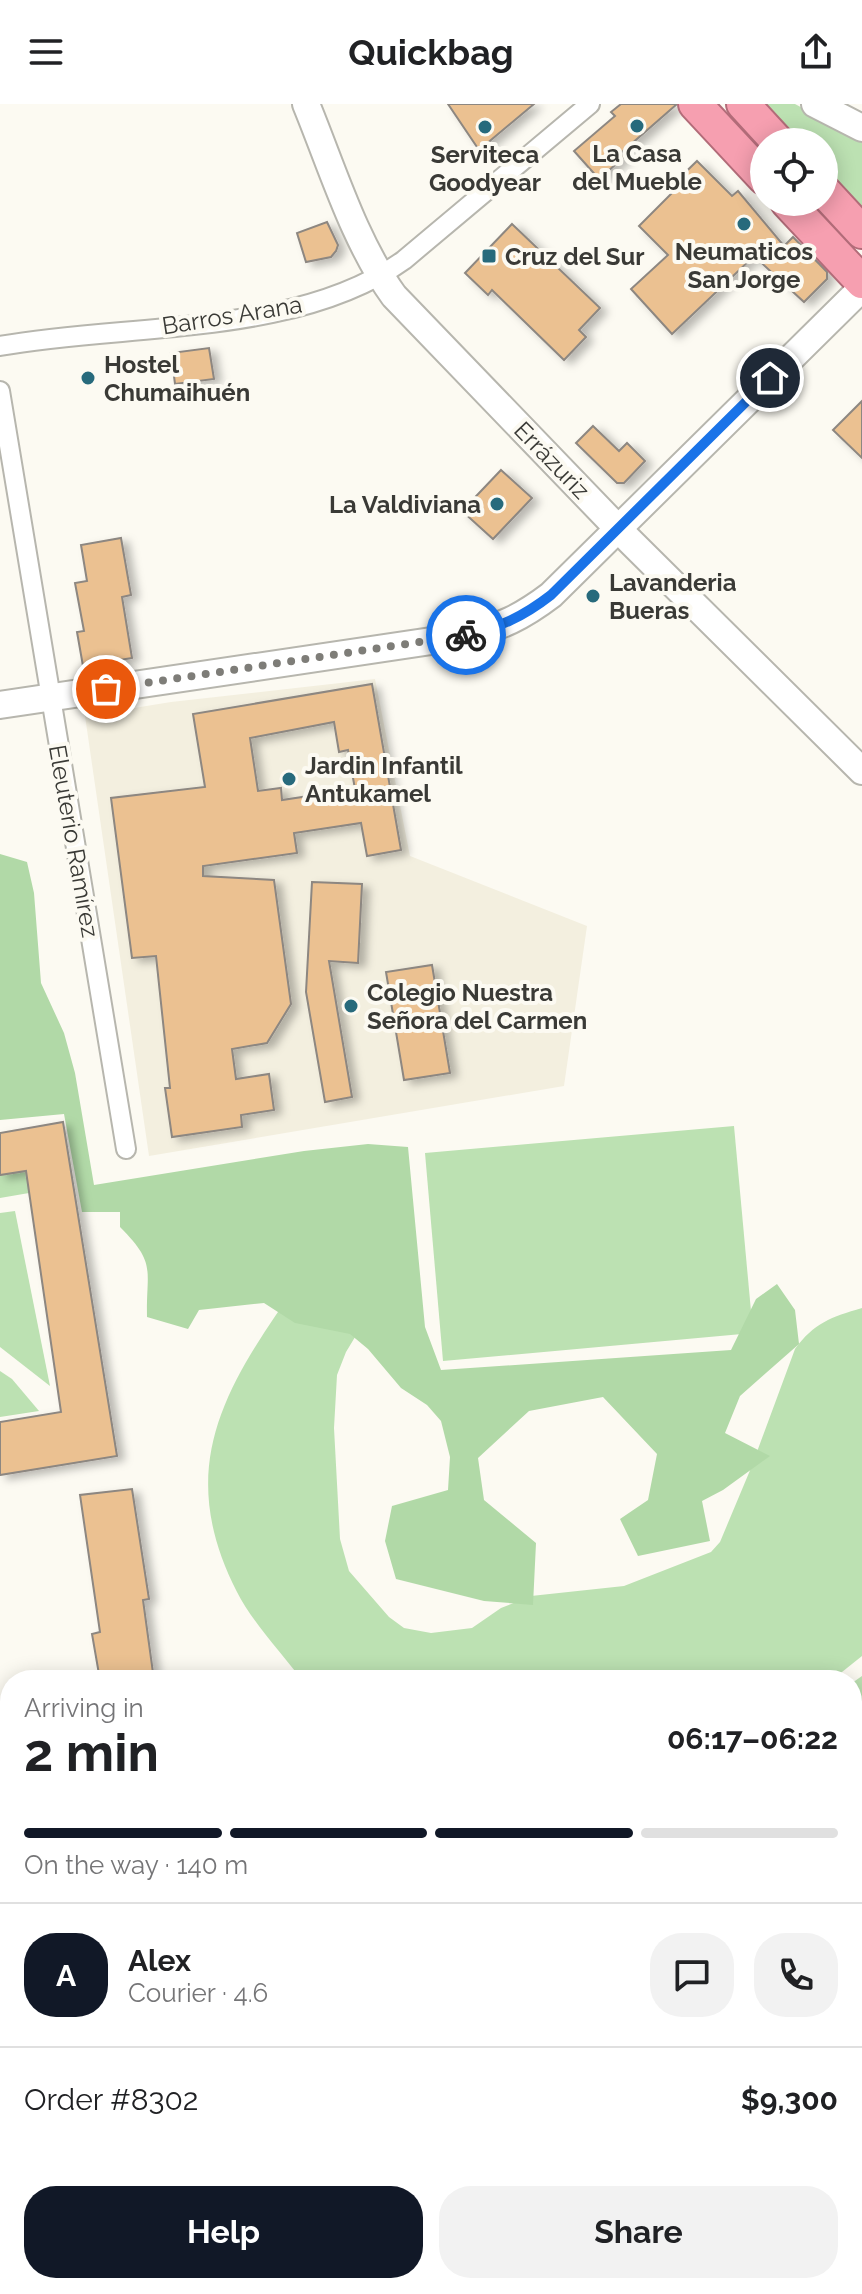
<!DOCTYPE html>
<meta charset="utf-8">
<style>
:root{--surface:#fff;--page:#f2f2f2;--text:#202124;--muted:#757577;--line:#e0e0e0;--accent:#111827}
body{margin:0;font-family:Raleway,sans-serif;background:var(--page);color:var(--text);height:100vh;display:flex;flex-direction:column;font-size:30px;white-space:nowrap}
*{box-sizing:border-box;margin:0}
p{font-size:26px;color:var(--muted)}
.icon{flex:none;width:44px;height:44px;fill:none;stroke:currentColor;stroke-width:2;stroke-linecap:round;stroke-linejoin:round}
.map{position:relative;flex:1;overflow:hidden}
.panel{position:absolute;left:0px;top:1566px;width:862px;height:624px;display:flex;flex-direction:column;background:var(--surface);border-radius:32px 32px 0 0;box-shadow:0 4px 20px #0003}
.panel>*{flex:none}
.controls{position:absolute;left:750px;top:24px;display:grid;gap:16px}
.controls a{display:grid;place-items:center;width:88px;height:88px;border-radius:50%;background:var(--surface);box-shadow:0 4px 20px #0003;font-size:40px}
.pin{position:absolute;display:grid;place-items:center;width:68px;height:68px;color:#fff;margin:-34px;border:4px solid #fff;border-radius:50%;box-shadow:0 2px 8px #0007}
.courier{position:absolute;display:grid;place-items:center;width:80px;height:80px;margin:-40px;border:6px solid #1a73e8;border-radius:50%;background:#fff;color:#222;box-shadow:0 2px 10px #0007}
.overview em{font-style:normal;font-weight:700}
.overview div{display:flex;flex-direction:column-reverse}
.overview{display:flex;align-items:center;justify-content:space-between;height:136px;padding:0 24px}
h1{font-size:52px;font-weight:700;line-height:60px}
.bar{display:grid;grid-template-columns:repeat(4,1fr);gap:12px 8px;align-content:center;height:96px;padding:0 24px}
.bar i{height:10px;border-radius:6px;background:var(--line)}
.bar .on{background:var(--accent)}
.bar p{grid-column:span 4}
.line{display:flex;align-items:center;gap:20px;padding:0 24px;border-top:2px solid var(--line)}
.line div{flex:1}
.round{display:grid;place-items:center;flex:none;width:84px;height:84px;border-radius:32px;background:var(--page)}
.primary-button{display:flex;gap:16px;margin-top:auto;padding:16px 24px}
.primary-button a{flex:1;height:92px;border-radius:32px;background:var(--accent);color:#fff;font-size:32px;font-weight:700;line-height:92px;text-align:center}
.primary-button a+a{background:var(--page);color:var(--text)}
header{display:flex;justify-content:space-between;align-items:center;height:104px;padding:0 24px;background:var(--surface);font-size:36px;font-weight:700}
.map>svg:first-child{display:block}
</style>
<header><svg class="icon" aria-label="menu" viewBox="0 0 24 24"><path d="M4 6h16M4 12h16M4 18h16"/></svg>Quickbag<svg class="icon" aria-label="share" viewBox="0 0 24 24"><path d="M12 15V3M7 8l5-5 5 5M5 13v7h14v-7"/></svg></header>
<div class="map">
<svg width="862" height="2190" viewBox="0 0 862 2190">
<defs>
<filter id="shadow"><feDropShadow dx="7" dy="4" stdDeviation="4" flood-color="#0004"/></filter>
</defs>
<rect width="100%" height="100%" fill="#fcfaf2"/>
<path fill="#f3efdf" d="M375 575 410 752 587 822 564 982 149 1052 85 612 171 598Z"/>
<g fill="#bce1b2">
<path d="M757 0H795L862 36V103L824 65V38H796Z"/>
<path d="M734 1022 753 1229 443 1257 425 1049Z"/>
<path d="M26 1067 29 1089 0 1094V1071Z"/>
<path d="M15 1107 50 1282 0 1243V1109Z"/>
<path d="M301 1175 375 1200 346 1248 337 1271 334 1324 340 1435 349 1467 389 1513 404 1524 431 1529 472 1524 501 1504 531 1492 624 1482 711 1448 720 1438 751 1364 795 1245C814 1219 831 1213 862 1204V1552L832 1576H302C283 1551 250 1515 237 1488 172 1361 227 1280 301 1175Z"/>
<path d="M0 1267 12 1275 39 1307 0 1313Z"/>
<path d="M862 1572V1614L852 1623V1579Z"/>
<path d="M852 1920 862 1923V2120L852 2118Z"/>
<path d="M610 2180H656L714 2190H608Z"/>
</g>
<path fill="#b1d9a7" d="M0 750 27 758 34 789 41 879 64 929 75 969 94 1081 304 1047 368 1040 408 1043 425 1223 441 1266 731 1246 756 1195 777 1180 795 1206 799 1240 740 1292 725 1329 770 1352 723 1386 702 1397 710 1437 638 1452 620 1415 648 1396 657 1350 603 1293 529 1307 478 1354 484 1396 536 1439 533 1501 484 1497 396 1475 385 1437 392 1402 448 1386 450 1353 441 1317 427 1301 401 1284 368 1245 350 1230 295 1219 264 1199 199 1206 188 1225 147 1213C146 1165 157 1160 120 1123V1108H82L64 1010 0 1016Z"/>
<g fill="#ebc191" stroke="#8d8781" stroke-width="2" fill-rule="evenodd" filter="url(#shadow)">
<path d="M448 0H534L479 46Z"/>
<path d="M621 0H677L621 49 624 53 599 75 574 47 615 12 611 8Z"/>
<path d="M697 57 732 92 738 87 784 142 793 133 827 168V175L804 198 754 152 672 230 631 185 668 151 639 122 671 90 667 86Z"/>
<path d="M327 118 338 141 336 147 331 153 306 158 297 129Z"/>
<path d="M512 120 600 204 579 226 586 233 564 256 492 186 488 191 465 169Z"/>
<path d="M209 244 214 275 175 280 171 249Z"/>
<path d="M862 297V354L833 326Z"/>
<path d="M593 322 619 347 627 339 645 357 624 379H617L576 339Z"/>
<path d="M501 366 532 394 493 435 462 407Z"/>
<path d="M121 434 131 491 122 493 132 554 83 562 77 528 84 527 75 479 87 477 81 441Z"/>
<path d="M372 580 401 746 367 752 361 719 294 729 297 749 203 762V772L274 776 291 900 267 939 232 945 236 975 269 970 274 1006 241 1011 242 1023 172 1033 165 984H170L156 852 132 854 111 694 205 683 193 610ZM334 618 339 648 348 646 355 685 282 696 281 684 258 687 250 634Z"/>
<path d="M312 778 362 780 358 859 329 857 352 993 325 998 306 888Z"/>
<path d="M432 861 450 969 404 976 386 868Z"/>
<path d="M63 1018 117 1352 0 1371V1318L61 1308 26 1067 0 1071V1029Z"/>
<path d="M132 1385 149 1495 143 1496 154 1576H100L92 1530 100 1528 80 1391Z"/>
</g>
<g fill="none" stroke-linecap="round" stroke-linejoin="round">
<g stroke="#b7b6ae" stroke-width="22">
<g id="minor">
<path d="M0 242C127 219 297 233 404 156L590 0"/>
<path d="M0 287 126 1045"/>
<path d="M188 2180 190 2190"/>
</g>
</g>
<g stroke="#b7b6ae" stroke-width="28">
<path id="tertiary" d="M600 2190 602 2180"/>
</g>
<g stroke="#b7b6ae" stroke-width="30">
<g id="secondary">
<path d="M306 0C332 63 354 137 394 192L630 437 862 667"/>
<path d="M815 0 862 24"/>
<path d="M0 601 465 532C501 523 522 513 551 491L862 184"/>
<path d="M0 1991 10 1993"/>
<path d="M0 2042 10 2044"/>
<path d="M852 2151 862 2152"/>
<path d="M767 2180 823 2190"/>
</g>
</g>
<g stroke="#b26c79" stroke-width="36">
<g id="trunk">
<path d="M695 0 764 74"/>
<path d="M743 0 778 38"/>
<path d="M824 87 862 128"/>
<path d="M787 98 862 178"/>
</g>
</g>
<use href="#minor" stroke="#fff" stroke-width="18"/>
<use href="#tertiary" stroke="#fff" stroke-width="24"/>
<use href="#secondary" stroke="#fff" stroke-width="26"/>
<use href="#trunk" stroke="#f69fb0" stroke-width="32"/>
</g>
<g fill="none" stroke-linecap="round" stroke-linejoin="round">
<path stroke="#7e7d78" stroke-width="8" stroke-dasharray="0 14.4" d="M106 585 466 531"/>
<path stroke="#1a73e8" stroke-width="10" d="M466 531C499 524 524 512 551 491L770 274"/>
</g>
<g fill="#276a7c" stroke="#fcfaf2" stroke-width="3">
<circle cx="637" cy="22" r="8"/>
<circle cx="485" cy="23" r="8"/>
<circle cx="744" cy="120" r="8"/>
<rect x="481" y="144" width="16" height="16" rx="4"/>
<circle cx="88" cy="274" r="8"/>
<circle cx="497" cy="400" r="8"/>
<circle cx="593" cy="492" r="8"/>
<circle cx="289" cy="675" r="8"/>
<circle cx="351" cy="902" r="8"/>
</g>
<g text-anchor="middle" dominant-baseline="central" stroke-width="8" stroke-linejoin="round" paint-order="stroke">
<g font-size="24" font-weight="bold" fill="#3a3a36" stroke="#fcfaf2" text-anchor="start">
<text x="637" y="49" text-anchor="middle">La Casa<tspan x="637" dy="28">del Mueble</tspan></text>
<text x="485" y="50" text-anchor="middle">Serviteca<tspan x="485" dy="28">Goodyear</tspan></text>
<text x="744" y="147" text-anchor="middle">Neumaticos<tspan x="744" dy="28">San Jorge</tspan></text>
<text x="505" y="152">Cruz del Sur</text>
<text x="104" y="260">Hostel<tspan x="104" dy="28">Chumaihuén</tspan></text>
<text x="481" y="400" text-anchor="end">La Valdiviana</text>
<text x="609" y="478">Lavanderia<tspan x="609" dy="28">Bueras</tspan></text>
<text x="305" y="661">Jardin Infantil<tspan x="305" dy="28">Antukamel</tspan></text>
<text x="367" y="888">Colegio Nuestra<tspan x="367" dy="28">Señora del Carmen</tspan></text>
</g>
<g font-size="24" fill="#3a3a36" stroke="#fcfaf2">
<text transform="translate(232 211) rotate(-9)">Barros Arana</text>
<text transform="translate(552 356) rotate(46)">Errázuriz</text>
<text transform="translate(74 737) rotate(80)">Eleuterio Ramírez</text>
</g>
</g>
</svg>
<div class="controls">
<a><svg class="icon" aria-label="locate" viewBox="0 0 24 24"><circle cx="12" cy="12" r="6"/><path d="M12 2v4M12 18v4M2 12h4M18 12h4"/></svg></a>
</div>
<div class="pin" style="left:106px;top:585px;background:#ea580c"><svg class="icon" aria-label="bag" viewBox="0 0 24 24"><path d="M5 8h14l-1 12H6zM9 8a3 3 0 0 1 6 0"/></svg></div>
<div class="pin" style="left:770px;top:274px;background:#1f2937"><svg class="icon" aria-label="home" viewBox="0 0 24 24"><path d="M3 11l9-7 9 7M6 9v11h12V9"/></svg></div>
<div class="courier" style="left:466px;top:531px"><svg class="icon" aria-label="bike" viewBox="0 0 24 24"><circle cx="6" cy="16" r="4"/><circle cx="18" cy="16" r="4"/><path d="M6 16l4-8h5l3 8M10 8l3 8H6M13 5h3"/></svg></div>
<section class="panel">
<div class="overview"><div><h1>2 min</h1><p>Arriving in</p></div><em>06:17–06:22</em></div>
<div class="bar"><i class="on"></i><i class="on"></i><i class="on"></i><i></i><p>On the way · 140 m</p></div>
<div class="line" style="height:144px"><b class="round" style="background:var(--accent);color:#fff">A</b><div><b>Alex</b><p>Courier · 4.6</p></div><a class="round"><svg class="icon" aria-label="chat" viewBox="0 0 24 24"><path d="M4 5h16v11H9l-5 4z"/></svg></a><a class="round"><svg class="icon" aria-label="phone" viewBox="0 0 24 24"><path d="M5 4h4l2 5-3 2q2 4 5 5l2-3 5 2v4C11 20 4 13 5 4z"/></svg></a></div>
<div class="line" style="height:104px"><div>Order #8302</div><b>$9,300</b></div>
<div class="primary-button"><a>Help</a><a>Share</a></div>
</section>
</div>
